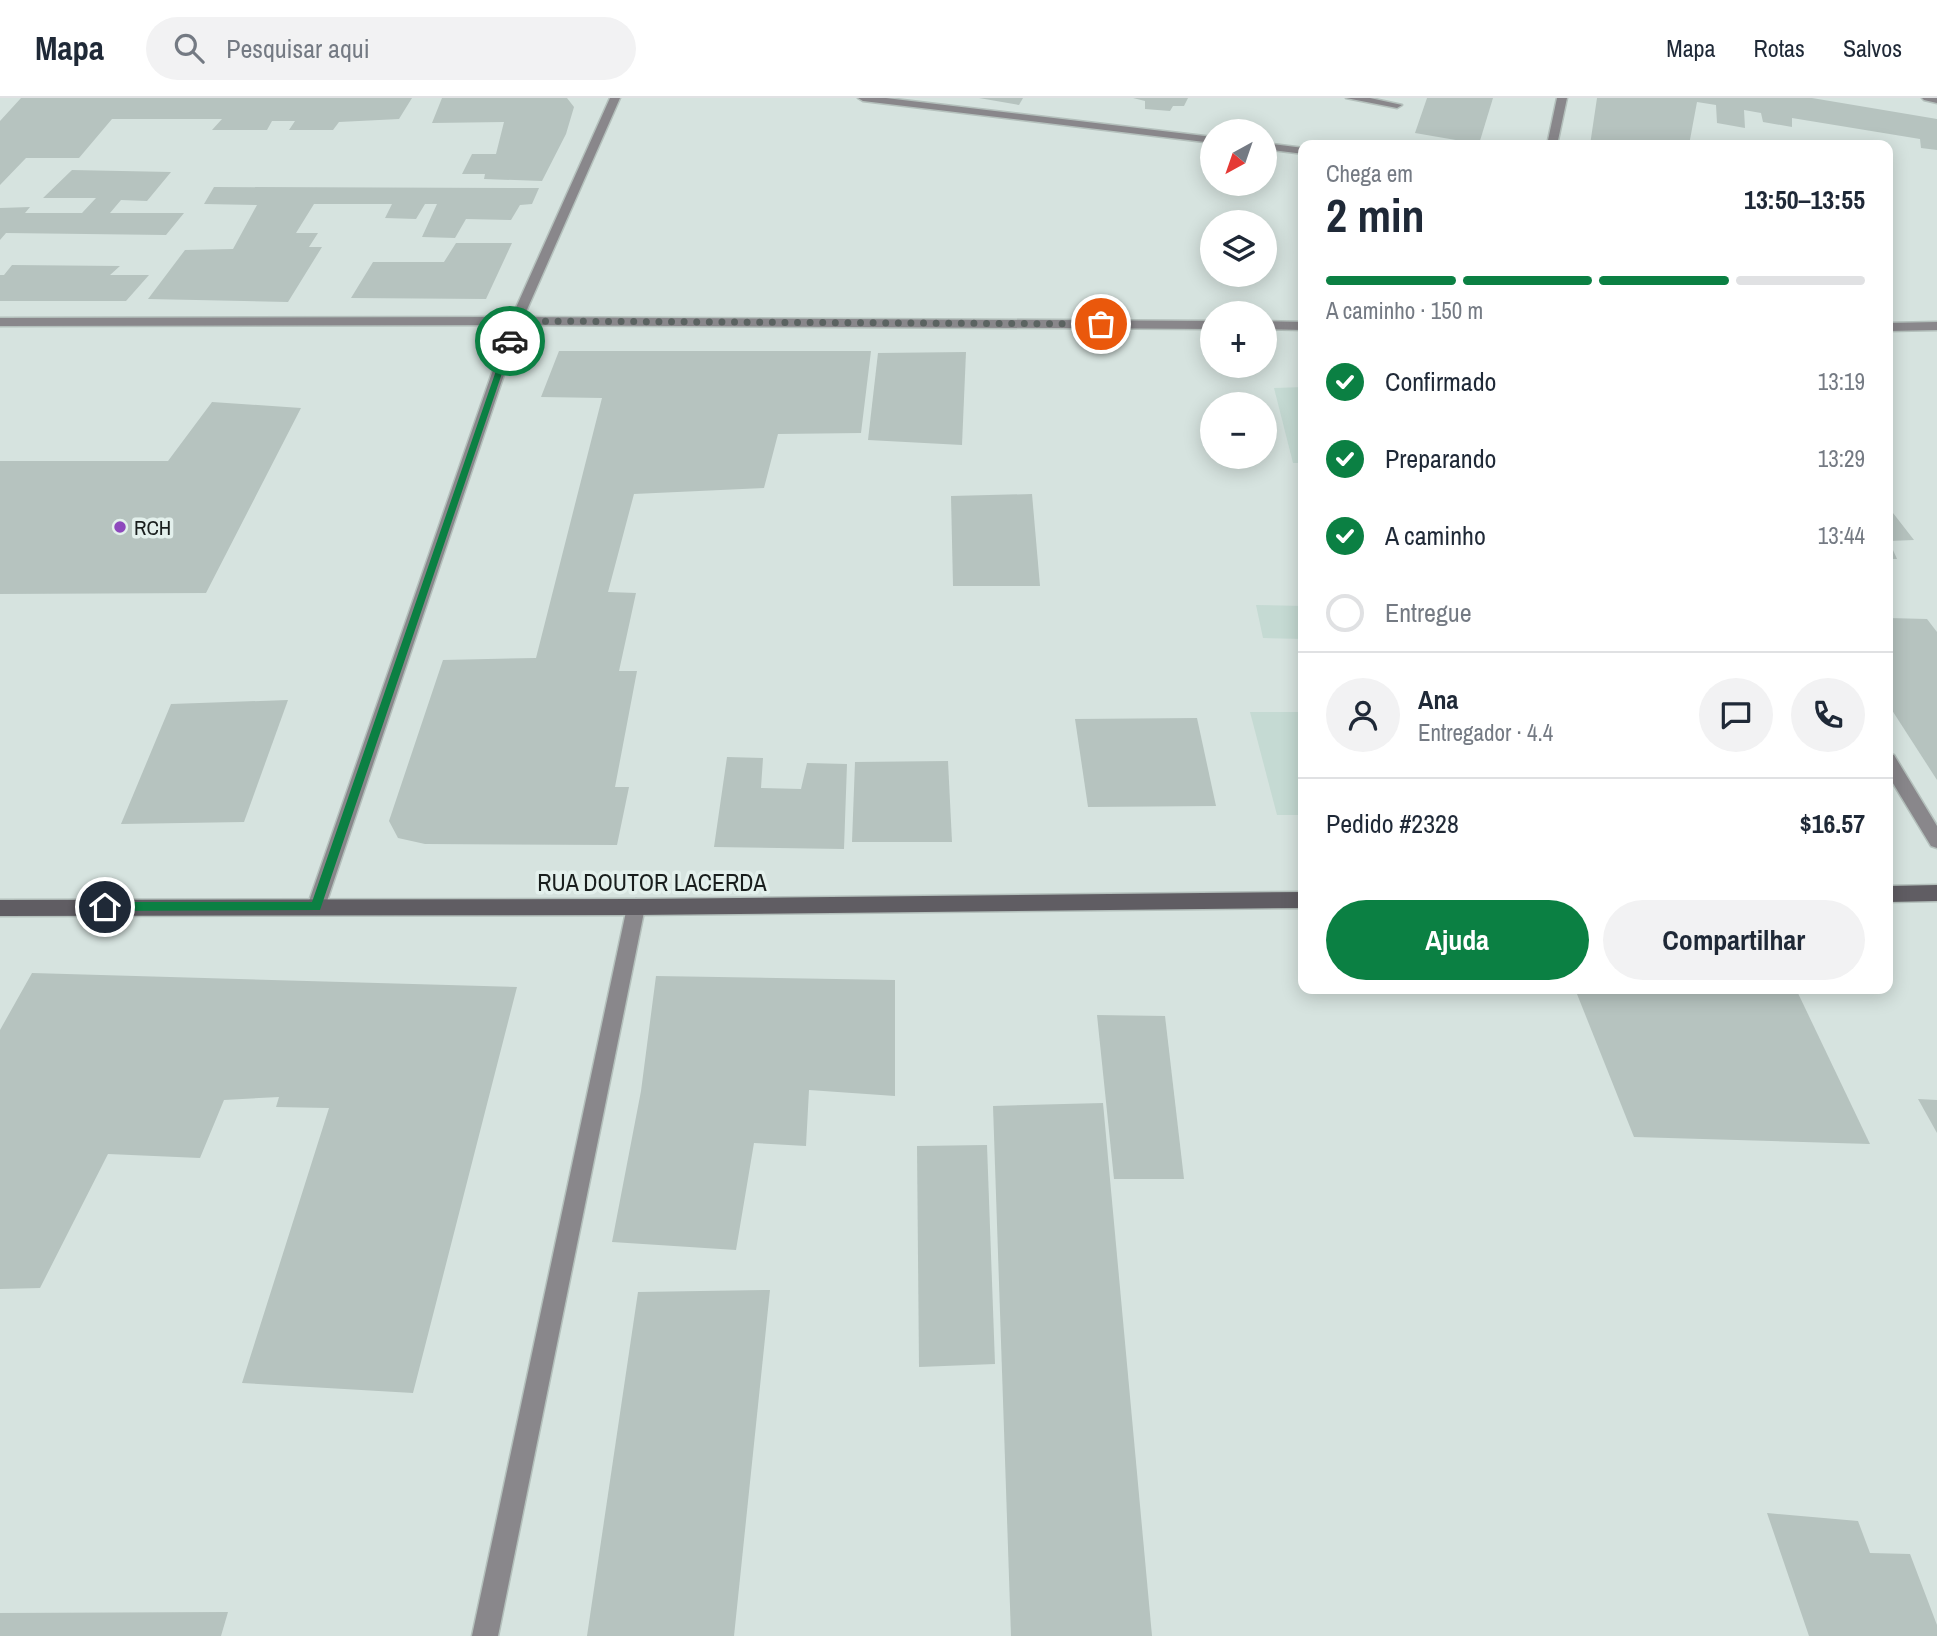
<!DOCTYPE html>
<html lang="pt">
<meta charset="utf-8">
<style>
:root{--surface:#fff;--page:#f2f2f3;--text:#1f2937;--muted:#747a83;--line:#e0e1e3;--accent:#0b8043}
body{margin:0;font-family:"Archivo Narrow",sans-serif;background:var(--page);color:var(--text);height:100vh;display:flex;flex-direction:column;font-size:26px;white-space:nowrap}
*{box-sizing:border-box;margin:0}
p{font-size:23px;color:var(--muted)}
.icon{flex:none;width:38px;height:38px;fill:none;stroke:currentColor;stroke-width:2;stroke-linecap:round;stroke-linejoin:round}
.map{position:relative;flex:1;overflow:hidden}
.panel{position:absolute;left:1298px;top:42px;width:595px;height:854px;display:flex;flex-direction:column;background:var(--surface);border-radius:14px;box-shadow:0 4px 18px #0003}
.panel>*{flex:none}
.needle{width:46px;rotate:220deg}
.tools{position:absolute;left:1200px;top:21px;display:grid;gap:14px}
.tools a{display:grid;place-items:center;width:77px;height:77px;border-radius:50%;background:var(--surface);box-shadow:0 4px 18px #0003;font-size:35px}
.pin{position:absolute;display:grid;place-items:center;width:60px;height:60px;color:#fff;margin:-30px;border:4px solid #fff;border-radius:50%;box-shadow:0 2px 7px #0007}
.courier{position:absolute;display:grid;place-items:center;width:70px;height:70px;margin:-35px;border:5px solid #0b8043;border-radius:50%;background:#fff;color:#222;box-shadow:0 2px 9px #0007}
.headline em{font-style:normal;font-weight:800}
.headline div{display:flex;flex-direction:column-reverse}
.headline{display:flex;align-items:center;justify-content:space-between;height:119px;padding:0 28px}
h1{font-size:46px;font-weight:800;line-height:52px}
.bar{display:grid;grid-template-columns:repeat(4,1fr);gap:10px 7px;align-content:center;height:84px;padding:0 28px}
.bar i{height:9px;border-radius:5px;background:var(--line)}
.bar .on{background:var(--accent)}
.bar p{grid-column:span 4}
.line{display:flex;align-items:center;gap:18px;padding:0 28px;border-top:2px solid var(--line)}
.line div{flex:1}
.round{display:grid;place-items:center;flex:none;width:74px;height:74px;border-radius:37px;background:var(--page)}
ol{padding:0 28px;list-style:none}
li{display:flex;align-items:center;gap:21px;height:77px}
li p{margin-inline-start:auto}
li .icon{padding:7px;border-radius:50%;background:var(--accent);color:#fff;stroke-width:4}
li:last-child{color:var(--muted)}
li i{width:38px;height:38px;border:4px solid var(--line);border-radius:50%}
.action{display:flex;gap:14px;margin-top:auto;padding:14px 28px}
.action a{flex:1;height:80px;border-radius:42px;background:var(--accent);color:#fff;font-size:28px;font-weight:800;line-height:80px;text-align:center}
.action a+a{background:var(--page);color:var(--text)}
header{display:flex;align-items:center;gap:42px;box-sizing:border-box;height:98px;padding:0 35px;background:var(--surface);border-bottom:2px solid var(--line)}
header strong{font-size:33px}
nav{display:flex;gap:38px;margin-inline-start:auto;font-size:24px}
.search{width:490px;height:63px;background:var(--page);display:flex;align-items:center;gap:18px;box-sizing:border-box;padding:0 24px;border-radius:38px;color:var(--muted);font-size:26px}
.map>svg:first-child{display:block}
</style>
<header>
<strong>Mapa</strong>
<div class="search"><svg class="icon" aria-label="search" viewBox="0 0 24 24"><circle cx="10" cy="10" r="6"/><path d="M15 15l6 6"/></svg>Pesquisar aqui</div>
<nav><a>Mapa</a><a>Rotas</a><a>Salvos</a></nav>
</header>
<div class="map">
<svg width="1937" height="1538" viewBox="0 0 1937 1538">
<rect width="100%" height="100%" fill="#d6e3df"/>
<g fill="#c5dad3">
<path d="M1304 289V365H1293L1274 290Z"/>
<path d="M1256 507 1304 508V541L1263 540Z"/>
<path d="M1250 614H1304V717H1277Z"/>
</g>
<g fill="#b6c3bf">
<path d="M21 0H412L399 21 339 24 333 32H289L295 23H272L267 32H212L222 21H112L79 60H26L0 87V23Z"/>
<path d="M442 0H567L574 9 566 36 542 83 484 81 485 76H462L472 56H496L504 24 432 25Z"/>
<path d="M979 0H1023L1019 7Z"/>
<path d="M1133 0H1188L1184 8H1173L1170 13 1145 11V3Z"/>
<path d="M1427 0H1493L1479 46 1415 35Z"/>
<path d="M1597 0H1812L1937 21V52L1921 50 1920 41 1792 20V29L1763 24 1761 15 1744 12 1745 30 1717 25 1716 7 1697 4 1689 47H1590Z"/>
<path d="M72 72 171 74 147 103 121 102 110 115H184L166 137 6 135 0 142V110L30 109 25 115H82L96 100H43Z"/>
<path d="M214 89 539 90 532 106 520 107 511 122 466 121 455 140 422 139 437 106H425L416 121 385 120 392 106H314L296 135H318L309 149H322L288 204 148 201 185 152 233 151 257 107 204 106Z"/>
<path d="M456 145H512L486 201 351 200 373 164H444Z"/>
<path d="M12 167 120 168 110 177H149L126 203H0V177H4Z"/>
<path d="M559 253H871L861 335 778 336 764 390 634 396 608 494 636 495 619 573H637L615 689H629L617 747 425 746 398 740 389 723 443 562 536 560 602 300 541 299Z"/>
<path d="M966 254 962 347 868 342 878 255Z"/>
<path d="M212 304 301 310 206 495 0 496V363H168Z"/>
<path d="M1032 396 1040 488H953L951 398Z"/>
<path d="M1888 415H1893L1914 442 1889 443 1897 461H1888Z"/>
<path d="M1888 520 1927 521 1937 534V682L1888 606Z"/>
<path d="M288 602 244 724 121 726 171 606Z"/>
<path d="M1197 620 1216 708 1088 709 1075 621Z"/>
<path d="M727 659 763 660 761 690 801 691 807 665 847 666 844 751 714 749Z"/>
<path d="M948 663 952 744H852L855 664Z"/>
<path d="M32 875 517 889 413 1295 242 1285 329 1010 276 1009 279 999 224 1002 200 1060 108 1056 40 1190 0 1191V932Z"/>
<path d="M656 878 895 882V998L809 992 806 1048 754 1045 736 1152 612 1144 641 993Z"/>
<path d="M1575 891H1796L1870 1046 1634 1039Z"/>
<path d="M1097 917 1165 918 1184 1081H1114Z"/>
<path d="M1918 1001 1937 1002V1035Z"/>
<path d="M1103 1005 1152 1538H1011L993 1008Z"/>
<path d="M987 1047 995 1266 919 1269 917 1048Z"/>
<path d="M770 1192 734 1538H587L638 1194Z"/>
<path d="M1767 1415 1858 1423 1870 1455 1910 1456 1937 1527V1538H1809Z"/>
<path d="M228 1514 221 1538H0V1515Z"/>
</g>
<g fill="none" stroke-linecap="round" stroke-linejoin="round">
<g stroke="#b4c0bc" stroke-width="3">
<path id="service" d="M1346 0H1370L1402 7 1397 10Z"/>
</g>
<g stroke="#b4c0bc" stroke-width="3">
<g id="minor">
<path d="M610 0H620L522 223 325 809 322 814 316 817 310 814 307 809 510 223Z"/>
<path d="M858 0H886L1213 39V45L863 3Z"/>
<path d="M1557 0H1567L1557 47H1547Z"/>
<path d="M1922 0H1937V5L1924 2Z"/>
<path d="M1265 45 1304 50V56L1265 51Z"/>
<path d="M1888 656 1894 657 1937 728V750L1931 748 1888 677Z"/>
<path d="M636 801 642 804 645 809 498 1538H472L627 809 630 804Z"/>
</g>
</g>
<g stroke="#b4c0bc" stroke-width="3">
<g id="tertiary">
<path d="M516 219 1213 223V231L516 227 0 228V220Z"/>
<path d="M1265 223 1304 224V232L1265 231Z"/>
<path d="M1937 224V232L1888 233V225Z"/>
</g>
</g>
<g stroke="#b4c0bc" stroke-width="3">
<g id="secondary">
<path d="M1937 787V803L1888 804V788Z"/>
<path d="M1304 794V810L636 817 0 818V802L636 801Z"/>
</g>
</g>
<use href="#service" fill="#89878b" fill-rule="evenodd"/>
<use href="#minor" fill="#89878b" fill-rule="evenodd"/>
<use href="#tertiary" fill="#89878b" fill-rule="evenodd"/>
<use href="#secondary" fill="#605d63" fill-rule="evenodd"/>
</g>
<path fill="#0b8043" d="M507 241 513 243 320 812 101 813 100 809 105 804H312Z"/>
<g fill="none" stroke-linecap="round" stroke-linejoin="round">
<path stroke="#5b6361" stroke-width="7" stroke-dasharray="0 12.6" d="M510 243 516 223 1101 226"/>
</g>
<circle fill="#8e49bd" stroke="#e3f0ec" stroke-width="2.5" cx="120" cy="429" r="7"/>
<g text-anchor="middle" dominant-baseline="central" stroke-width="7" stroke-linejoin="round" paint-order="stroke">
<g font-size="21" fill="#191e1d" stroke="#e3f0ec" text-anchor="start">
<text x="134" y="429">RCH</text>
</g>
<g font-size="24" fill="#191e1d" stroke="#e3f0ec">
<text x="652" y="784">RUA DOUTOR LACERDA</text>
</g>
</g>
</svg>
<div class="tools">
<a><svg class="needle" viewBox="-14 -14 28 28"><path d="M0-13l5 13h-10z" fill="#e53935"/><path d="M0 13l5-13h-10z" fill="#747a83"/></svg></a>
<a><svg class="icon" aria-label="layers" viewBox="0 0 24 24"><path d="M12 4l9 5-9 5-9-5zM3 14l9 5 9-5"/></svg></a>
<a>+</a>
<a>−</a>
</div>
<div class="pin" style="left:1101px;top:226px;background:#ea580c"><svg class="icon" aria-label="bag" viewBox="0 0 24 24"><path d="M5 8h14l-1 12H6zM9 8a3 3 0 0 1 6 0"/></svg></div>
<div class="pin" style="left:105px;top:809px;background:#1f2937"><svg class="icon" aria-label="home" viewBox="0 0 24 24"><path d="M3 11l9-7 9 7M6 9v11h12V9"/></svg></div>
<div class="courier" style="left:510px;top:243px"><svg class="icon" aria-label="car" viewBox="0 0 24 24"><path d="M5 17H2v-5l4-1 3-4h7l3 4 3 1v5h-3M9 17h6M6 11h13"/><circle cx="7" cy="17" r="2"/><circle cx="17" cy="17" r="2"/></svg></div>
<section class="panel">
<div class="headline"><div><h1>2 min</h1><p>Chega em</p></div><em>13:50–13:55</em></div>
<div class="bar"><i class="on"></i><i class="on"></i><i class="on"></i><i></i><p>A caminho · 150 m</p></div>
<ol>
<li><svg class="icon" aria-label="check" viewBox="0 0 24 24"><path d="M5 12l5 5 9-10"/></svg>Confirmado<p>13:19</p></li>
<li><svg class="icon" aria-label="check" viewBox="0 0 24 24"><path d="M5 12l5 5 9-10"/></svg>Preparando<p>13:29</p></li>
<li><svg class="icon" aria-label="check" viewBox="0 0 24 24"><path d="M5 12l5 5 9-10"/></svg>A caminho<p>13:44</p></li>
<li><i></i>Entregue</li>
</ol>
<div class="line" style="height:126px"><a class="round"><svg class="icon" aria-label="person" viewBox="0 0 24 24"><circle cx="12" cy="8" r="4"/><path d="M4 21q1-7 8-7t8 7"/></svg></a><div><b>Ana</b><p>Entregador · 4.4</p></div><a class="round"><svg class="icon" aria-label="chat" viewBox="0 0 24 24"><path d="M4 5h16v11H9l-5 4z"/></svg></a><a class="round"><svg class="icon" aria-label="phone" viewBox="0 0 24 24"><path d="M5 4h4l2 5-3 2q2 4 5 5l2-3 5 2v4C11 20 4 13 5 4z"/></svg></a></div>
<div class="line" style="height:91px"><div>Pedido #2328</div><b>$16.57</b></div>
<div class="action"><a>Ajuda</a><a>Compartilhar</a></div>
</section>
</div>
